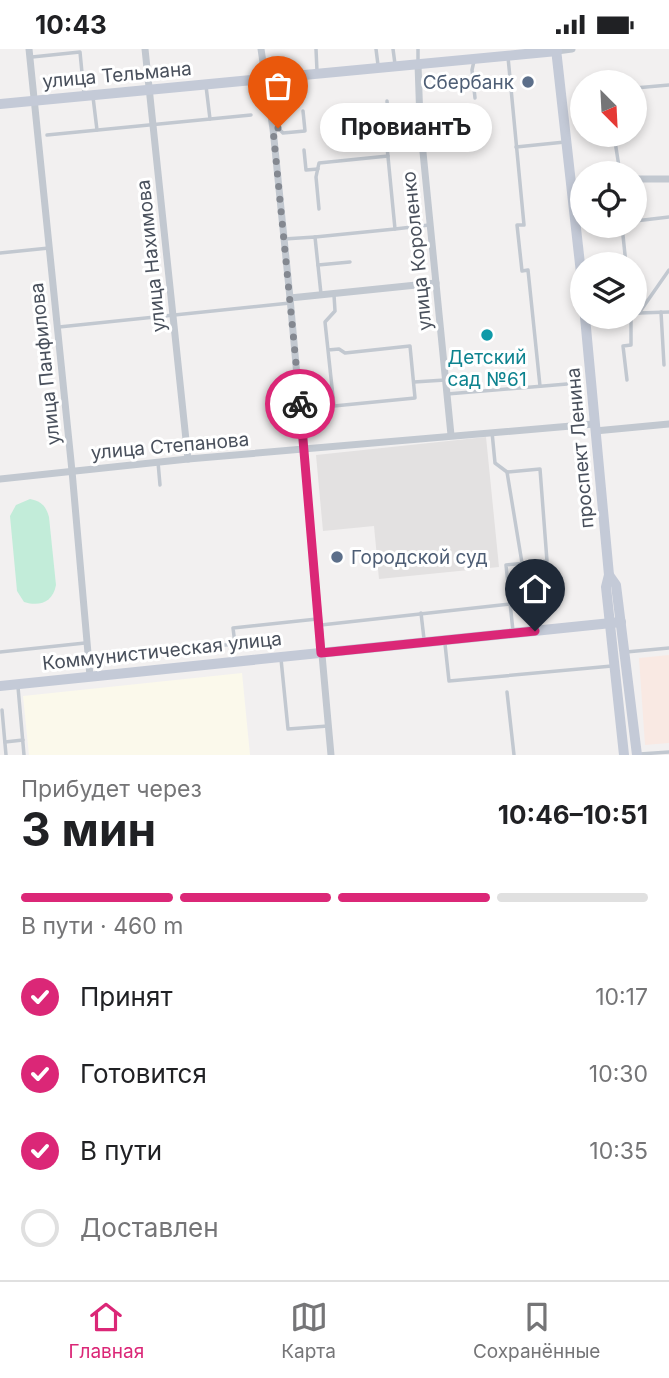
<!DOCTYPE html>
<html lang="ru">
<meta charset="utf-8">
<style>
:root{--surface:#fff;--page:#f2f2f2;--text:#202124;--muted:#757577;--line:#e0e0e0;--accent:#db2777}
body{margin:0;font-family:Inter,sans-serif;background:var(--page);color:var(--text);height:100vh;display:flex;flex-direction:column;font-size:26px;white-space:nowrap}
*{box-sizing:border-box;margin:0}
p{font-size:23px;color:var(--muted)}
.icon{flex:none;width:38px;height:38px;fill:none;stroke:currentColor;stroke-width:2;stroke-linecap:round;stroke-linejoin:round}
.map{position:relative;height:706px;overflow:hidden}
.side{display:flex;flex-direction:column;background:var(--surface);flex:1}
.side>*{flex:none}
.needle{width:46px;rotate:156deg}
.buttons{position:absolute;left:570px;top:21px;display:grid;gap:14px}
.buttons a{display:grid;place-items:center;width:77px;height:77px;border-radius:50%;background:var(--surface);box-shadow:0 4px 10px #0003;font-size:35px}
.pin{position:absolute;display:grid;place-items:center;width:60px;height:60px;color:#fff;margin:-72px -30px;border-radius:50% 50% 50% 0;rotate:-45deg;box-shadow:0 0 7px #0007}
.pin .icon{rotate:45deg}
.courier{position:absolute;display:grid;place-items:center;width:70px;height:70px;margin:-35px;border:5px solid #db2777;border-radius:50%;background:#fff;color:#222;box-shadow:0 2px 9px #0007}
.bubble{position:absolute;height:49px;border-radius:24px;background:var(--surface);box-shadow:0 4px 10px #0003;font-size:23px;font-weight:700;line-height:49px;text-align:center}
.summary em{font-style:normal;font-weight:700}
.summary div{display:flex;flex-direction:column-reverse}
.summary{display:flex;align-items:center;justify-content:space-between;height:119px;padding:0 21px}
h1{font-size:46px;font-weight:700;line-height:52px}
.bar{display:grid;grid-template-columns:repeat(4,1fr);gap:10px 7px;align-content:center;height:84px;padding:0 21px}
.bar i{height:9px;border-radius:5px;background:var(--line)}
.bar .selected{background:var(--accent)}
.bar p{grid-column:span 4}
ol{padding:0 21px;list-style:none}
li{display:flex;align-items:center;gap:21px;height:77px}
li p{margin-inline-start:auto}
li .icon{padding:7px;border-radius:50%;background:var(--accent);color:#fff;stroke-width:4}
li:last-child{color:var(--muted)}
li i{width:38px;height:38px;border:4px solid var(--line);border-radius:50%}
.status{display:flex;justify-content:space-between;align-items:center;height:49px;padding:0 35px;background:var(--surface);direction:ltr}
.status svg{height:19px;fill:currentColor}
.tabs{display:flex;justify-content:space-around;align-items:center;height:98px;border-top:2px solid var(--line);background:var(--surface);font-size:19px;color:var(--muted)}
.tabs a{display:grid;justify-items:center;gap:4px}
.tabs .selected{color:var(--accent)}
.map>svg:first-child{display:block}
</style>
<div class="status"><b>10:43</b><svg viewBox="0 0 49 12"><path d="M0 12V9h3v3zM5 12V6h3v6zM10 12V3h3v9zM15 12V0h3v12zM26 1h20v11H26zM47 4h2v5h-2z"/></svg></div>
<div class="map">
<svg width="669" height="706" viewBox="0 0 669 706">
<rect width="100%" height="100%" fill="#f2f0f0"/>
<path fill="#fbf9eb" d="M242 624 250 706H29L23 647Z"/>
<path fill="#e3e1e1" d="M486 388 499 518 379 530 374 477 323 482 316 406Z"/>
<path fill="#f9e9e3" d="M669 606V694L645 696 639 609Z"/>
<path fill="#c2ecd9" d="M30 450C41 452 46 457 49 468L56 536C53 553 40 558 24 553L17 542 10 467 16 456Z"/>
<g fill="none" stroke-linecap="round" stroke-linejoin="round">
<g stroke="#c2c8d0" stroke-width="3.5">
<path d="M316 0 317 22"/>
<path d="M376 0 378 16"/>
<path d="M393 0 395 15"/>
<path d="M418 0V12"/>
<path d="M32 8 80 3 84 45"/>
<path d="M508 8 524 176H517L522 222 528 221 540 337"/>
<path d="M474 12 472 21 475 49"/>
<path d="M206 37 210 70"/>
<path d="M635 39 669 36"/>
<path d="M93 48 97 81"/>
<path d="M387 52 389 77"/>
<path d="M418 74 385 77 395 180 429 176"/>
<path d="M275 80 278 79 283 84 305 82 303 62"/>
<path d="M336 82 385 77"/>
<path d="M47 86 251 66"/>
<path d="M614 86 620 124"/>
<path d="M516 98 565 93"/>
<path d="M304 101 306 121 318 120"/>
<path d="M319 160 316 128 319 114 388 107"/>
<path d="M635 172 669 168"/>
<path d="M622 177 626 215"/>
<path d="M315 188 395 180"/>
<path d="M284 190 315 188 321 245"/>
<path d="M0 204 49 199"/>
<path d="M318 216 350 213"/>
<path d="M661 263 664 316"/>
<path d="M639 264 669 263"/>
<path d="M635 265 639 264 669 221"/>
<path d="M588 273 621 268"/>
<path d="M59 278 290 254"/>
<path d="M328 301 339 300 345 304 410 297 415 349 334 357C331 329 328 301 325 273L335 262 334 246"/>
<path d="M627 331 623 297 631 296V268"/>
<path d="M414 333 445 331"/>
<path d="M299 343 332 340"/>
<path d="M447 345 567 335"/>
<path d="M492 383 495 414 507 423 540 420 547 512 506 516 513 582"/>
<path d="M158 413 160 436"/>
<path d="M507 423 522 514"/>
<path d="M421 564 424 590"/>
<path d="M321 576 510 555"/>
<path d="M445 595 449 632 612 617"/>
<path d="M0 603 85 594"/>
<path d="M626 603 669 599"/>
<path d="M90 610 235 595 233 579 317 570"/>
<path d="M281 610 288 680 328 677"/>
<path d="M18 638 24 706"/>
<path d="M507 643 514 706"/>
<path d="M2 661 6 706"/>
<path d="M5 693 23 691"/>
<path d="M640 705 669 703"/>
</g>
<g stroke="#c2c8d0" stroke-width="7">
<path d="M29 0 72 422 90 627"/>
<path d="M145 0 188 410"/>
<path d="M261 0 273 80 290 249 331 706"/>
<path d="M557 2 572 0"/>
<path d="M418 15 420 73 451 386"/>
<path d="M635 130H669"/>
<path d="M290 249 436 234"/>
<path d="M595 382 669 375"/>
<path d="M0 430 188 410 594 375"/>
</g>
<g stroke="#c4cad7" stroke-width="10">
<path d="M556 0 583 242"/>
<path d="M0 55 557 2"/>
<path d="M585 268 609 526 606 538 624 706"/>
<path d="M609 526 616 536 637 706"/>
<path d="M0 637 621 573"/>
</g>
</g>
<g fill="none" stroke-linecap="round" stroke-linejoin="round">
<path stroke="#848890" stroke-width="7" stroke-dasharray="0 12.6" d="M278 79 273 80 300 355"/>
<path stroke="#db2777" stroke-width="9" d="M300 355 321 604 535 582"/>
</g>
<g fill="#5c6f8a" stroke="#fff" stroke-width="2.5">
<circle cx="528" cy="33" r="7"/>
<circle cx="337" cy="508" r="7"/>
</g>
<circle fill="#0f9aa8" stroke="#fff" stroke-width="2.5" cx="487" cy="286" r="7"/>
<g text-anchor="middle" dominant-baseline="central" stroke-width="6" stroke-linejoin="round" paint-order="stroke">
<g font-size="19" fill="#49505c" stroke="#fff">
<text transform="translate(117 26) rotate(-5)">улица Тельмана</text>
<text transform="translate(417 202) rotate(-96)">улица Короленко</text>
<text transform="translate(151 207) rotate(-96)">улица Нахимова</text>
<text transform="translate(45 315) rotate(-96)">улица Панфилова</text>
<text transform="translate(170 397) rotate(-5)">улица Степанова</text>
<text transform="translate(580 399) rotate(-95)">проспект Ленина</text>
<text transform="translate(162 602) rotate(-6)">Коммунистическая улица</text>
</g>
<g font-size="19" fill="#4e5e75" stroke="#fff" text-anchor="end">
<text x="514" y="33">Сбербанк</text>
<text x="351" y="508" text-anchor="start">Городской суд</text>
</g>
<g font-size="19" fill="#0d838f" stroke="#fff">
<text x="487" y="308">Детский<tspan x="487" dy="22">сад №61</tspan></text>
</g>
</g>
</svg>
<div class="buttons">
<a><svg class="needle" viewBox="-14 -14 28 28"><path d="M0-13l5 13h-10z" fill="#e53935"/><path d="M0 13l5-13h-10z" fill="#757577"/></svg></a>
<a><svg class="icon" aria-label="locate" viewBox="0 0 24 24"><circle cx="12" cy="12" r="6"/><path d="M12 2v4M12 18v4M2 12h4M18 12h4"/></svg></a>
<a><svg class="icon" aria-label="layers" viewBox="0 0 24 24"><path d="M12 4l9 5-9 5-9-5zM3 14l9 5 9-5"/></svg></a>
</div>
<div class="pin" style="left:278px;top:79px;background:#ea580c"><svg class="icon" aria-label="bag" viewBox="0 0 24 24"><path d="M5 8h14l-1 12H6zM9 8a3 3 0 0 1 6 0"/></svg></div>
<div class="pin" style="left:535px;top:582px;background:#1f2937"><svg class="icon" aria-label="home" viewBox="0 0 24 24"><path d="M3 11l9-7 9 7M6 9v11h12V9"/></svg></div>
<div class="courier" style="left:300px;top:355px"><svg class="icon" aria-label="bike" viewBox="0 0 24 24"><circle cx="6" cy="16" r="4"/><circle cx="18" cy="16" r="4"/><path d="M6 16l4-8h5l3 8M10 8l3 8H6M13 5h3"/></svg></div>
<div class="bubble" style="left:320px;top:54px;width:172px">ПровиантЪ</div>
</div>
<section class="side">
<div class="summary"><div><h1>3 мин</h1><p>Прибудет через</p></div><em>10:46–10:51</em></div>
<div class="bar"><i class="selected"></i><i class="selected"></i><i class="selected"></i><i></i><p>В пути · 460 m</p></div>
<ol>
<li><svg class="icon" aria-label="check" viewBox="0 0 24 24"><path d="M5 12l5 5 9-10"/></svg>Принят<p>10:17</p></li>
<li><svg class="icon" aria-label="check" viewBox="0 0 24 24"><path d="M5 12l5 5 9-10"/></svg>Готовится<p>10:30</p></li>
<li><svg class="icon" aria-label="check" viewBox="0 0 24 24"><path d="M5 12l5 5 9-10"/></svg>В пути<p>10:35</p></li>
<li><i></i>Доставлен</li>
</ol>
</section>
<nav class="tabs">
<a class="selected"><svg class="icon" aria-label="home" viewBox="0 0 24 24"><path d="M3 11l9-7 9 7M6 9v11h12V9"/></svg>Главная</a>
<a><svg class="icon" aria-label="map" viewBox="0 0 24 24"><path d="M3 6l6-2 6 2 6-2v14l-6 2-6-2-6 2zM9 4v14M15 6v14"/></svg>Карта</a>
<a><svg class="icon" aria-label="saved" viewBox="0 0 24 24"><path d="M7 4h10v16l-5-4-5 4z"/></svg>Сохранённые</a>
</nav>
